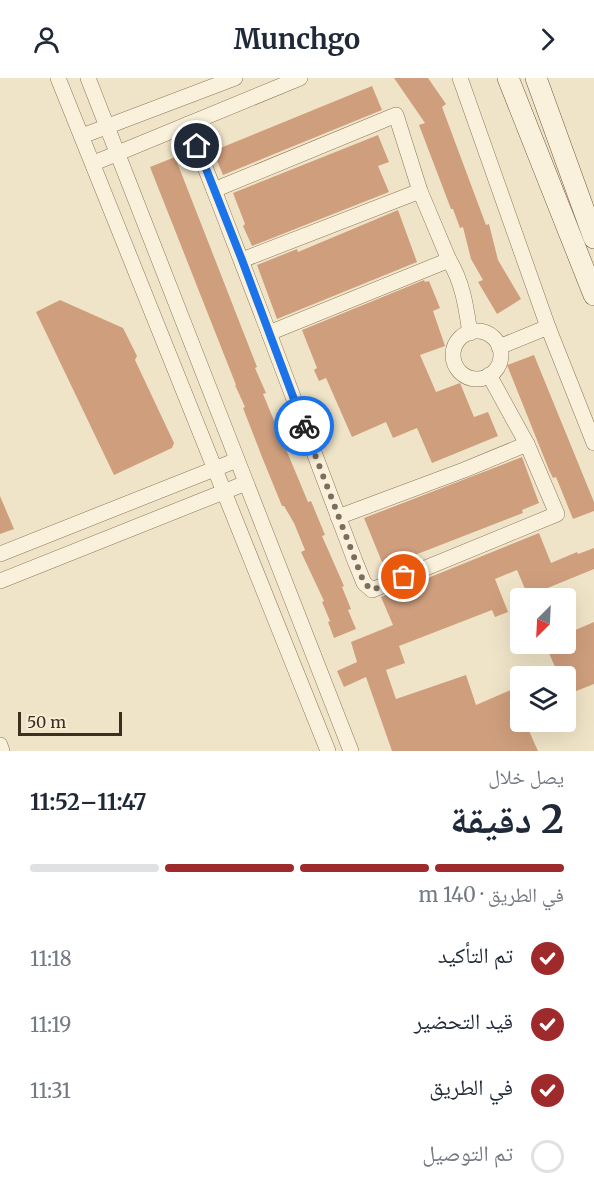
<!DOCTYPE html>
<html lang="ar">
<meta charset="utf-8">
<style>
:root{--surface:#fff;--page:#f6f6f7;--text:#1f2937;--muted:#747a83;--line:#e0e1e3;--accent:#9e2a2b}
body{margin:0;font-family:Merriweather,"Noto Naskh Arabic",serif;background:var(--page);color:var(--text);direction:rtl;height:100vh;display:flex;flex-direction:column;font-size:22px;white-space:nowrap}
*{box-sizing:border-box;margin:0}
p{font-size:20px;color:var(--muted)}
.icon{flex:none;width:33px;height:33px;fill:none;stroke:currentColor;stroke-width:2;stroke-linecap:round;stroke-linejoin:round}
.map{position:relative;height:673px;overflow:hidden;direction:ltr}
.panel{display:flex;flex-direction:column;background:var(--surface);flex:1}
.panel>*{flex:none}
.needle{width:39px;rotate:204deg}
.controls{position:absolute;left:510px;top:510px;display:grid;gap:12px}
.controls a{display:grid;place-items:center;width:66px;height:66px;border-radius:6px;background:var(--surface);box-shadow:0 6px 24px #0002;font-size:30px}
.scale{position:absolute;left:18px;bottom:15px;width:104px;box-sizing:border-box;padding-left:6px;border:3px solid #3d2e20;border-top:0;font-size:16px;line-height:21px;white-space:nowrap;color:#3d2e20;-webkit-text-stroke:4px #f7eed8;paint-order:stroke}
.pin{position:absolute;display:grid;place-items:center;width:51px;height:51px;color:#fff;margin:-26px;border:3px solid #fff;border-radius:50%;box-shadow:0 2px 6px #0007}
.courier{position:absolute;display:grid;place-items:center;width:60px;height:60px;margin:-30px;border:4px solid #1a73e8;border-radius:50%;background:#fff;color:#222;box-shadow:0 2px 8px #0007}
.headline em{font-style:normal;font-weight:700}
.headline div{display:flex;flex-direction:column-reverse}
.headline{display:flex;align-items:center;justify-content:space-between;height:102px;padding:0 30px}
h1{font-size:39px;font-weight:700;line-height:45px}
.bar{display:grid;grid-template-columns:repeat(4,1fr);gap:9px 6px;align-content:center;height:72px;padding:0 30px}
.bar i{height:8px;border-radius:4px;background:var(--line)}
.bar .on{background:var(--accent)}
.bar p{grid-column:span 4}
ol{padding:0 30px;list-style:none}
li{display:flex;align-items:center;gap:18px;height:66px}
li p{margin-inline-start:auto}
li .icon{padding:6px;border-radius:50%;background:var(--accent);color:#fff;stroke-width:4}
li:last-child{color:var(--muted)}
li i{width:33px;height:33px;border:3px solid var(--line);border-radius:50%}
header{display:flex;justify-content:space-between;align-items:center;height:78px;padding:0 30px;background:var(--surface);font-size:27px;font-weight:700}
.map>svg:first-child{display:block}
</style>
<header><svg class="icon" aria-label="forward" viewBox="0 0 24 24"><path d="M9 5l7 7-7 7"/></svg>Munchgo<svg class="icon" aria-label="person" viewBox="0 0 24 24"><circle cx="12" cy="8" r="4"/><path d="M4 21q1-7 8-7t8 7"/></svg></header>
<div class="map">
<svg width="594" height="673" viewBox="0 0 594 673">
<rect width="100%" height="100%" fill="#f0e4c8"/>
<g fill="#cf9f7d">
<path d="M394 0H428L446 26 442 29 486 147 489 146 498 182 521 221 497 236 478 204 483 202 471 181 463 149 460 150 453 131H451L419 47 425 45Z"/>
<path d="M372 8 382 32 223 97 213 73Z"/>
<path d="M378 57 389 84 378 88 389 114 252 168 243 148 245 146 233 115Z"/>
<path d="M175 79 257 289 255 290 266 315 263 316 308 424 311 423 325 457 322 458 344 508 342 509 351 531 348 532 356 551 334 560 328 544 330 543 322 524 324 523 301 474 305 472 294 445 284 428H282L262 379 243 330 245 329 235 307H236L150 89Z"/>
<path d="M398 132 417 184 277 241 257 187 297 171 298 174Z"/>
<path d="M424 202 425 204 429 203 440 230 433 233 445 268 420 277 436 314 460 305 474 339 488 334 498 358 432 385 417 350 393 360 386 344 352 359 326 300 319 303 314 292 317 290 302 252Z"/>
<path d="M60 222 123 250 137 278 135 282 174 365 172 370 114 397 36 234Z"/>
<path d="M534 277 594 424V433L573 441 556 399 553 400 549 392 507 287Z"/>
<path d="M522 379 539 425 522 432 523 435 384 489 364 440Z"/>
<path d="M0 418 14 451 0 456Z"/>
<path d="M539 455 551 485 577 474 578 476 594 470V491L528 518 517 492 495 501 508 534 495 539 492 532 399 568 405 585 386 592 396 621 466 597 476 627 520 608V644H525L538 673H392L366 599 344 609 337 593 357 584 351 564 393 547 381 519Z"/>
<path d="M594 544V606L566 617V598H559L545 566H566V556Z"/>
</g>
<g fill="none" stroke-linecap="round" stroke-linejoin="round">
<g stroke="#8d765c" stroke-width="16">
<g id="street">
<path d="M58 0 328 673"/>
<path d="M88 0 351 673"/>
<path d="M460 0 548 249 594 365"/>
<path d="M188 46 214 112"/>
<path d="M82 58 235 0"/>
<path d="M94 85 300 0"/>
<path d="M242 182 420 113"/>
<circle cx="477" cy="277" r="24"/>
<path d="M269 255 214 112 396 37 420 113 449 182"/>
<path d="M470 255C466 229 463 205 449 182L269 255 355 483 364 505 372 512 557 436 527 366 489 297"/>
<path d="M499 269 548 249"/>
<path d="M338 439 464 392 527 366"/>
<path d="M0 476 237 382"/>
<path d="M0 503 246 405"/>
<path d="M0 667 2 673"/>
</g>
</g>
<g stroke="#6f573f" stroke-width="22">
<g id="secondary">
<path d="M508 0 594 217"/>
<path d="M536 0 594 160"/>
</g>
</g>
<use href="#street" stroke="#faf1dc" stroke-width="15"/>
<use href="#secondary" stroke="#faf1dc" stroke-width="21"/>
</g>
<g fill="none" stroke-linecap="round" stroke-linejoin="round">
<path stroke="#7c6e5b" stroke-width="6" stroke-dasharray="0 10.8" d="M304 348 364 505 372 512 404 499"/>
<path stroke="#1a73e8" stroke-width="8" d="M197 68 242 182 304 348"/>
</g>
</svg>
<div class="controls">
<a><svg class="needle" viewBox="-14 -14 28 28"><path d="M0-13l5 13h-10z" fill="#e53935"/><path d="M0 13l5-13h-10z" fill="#747a83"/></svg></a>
<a><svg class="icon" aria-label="layers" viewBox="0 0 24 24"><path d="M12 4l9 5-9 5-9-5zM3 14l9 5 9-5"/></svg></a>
</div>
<div class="scale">50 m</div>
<div class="pin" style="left:404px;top:499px;background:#ea580c"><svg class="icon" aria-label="bag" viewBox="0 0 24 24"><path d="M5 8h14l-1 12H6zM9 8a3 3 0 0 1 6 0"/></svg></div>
<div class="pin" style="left:197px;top:68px;background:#1f2937"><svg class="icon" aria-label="home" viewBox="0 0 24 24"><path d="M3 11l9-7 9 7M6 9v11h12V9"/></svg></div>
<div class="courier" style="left:304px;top:348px"><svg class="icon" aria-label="bike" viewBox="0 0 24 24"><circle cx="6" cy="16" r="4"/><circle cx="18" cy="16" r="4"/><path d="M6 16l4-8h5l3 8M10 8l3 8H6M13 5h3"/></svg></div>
</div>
<section class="panel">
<div class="headline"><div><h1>2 دقيقة</h1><p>يصل خلال</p></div><em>11:47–11:52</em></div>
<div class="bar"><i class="on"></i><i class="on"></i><i class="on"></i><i></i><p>في الطريق · 140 m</p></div>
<ol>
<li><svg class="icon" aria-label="check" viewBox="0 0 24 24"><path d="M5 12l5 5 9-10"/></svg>تم التأكيد<p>11:18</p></li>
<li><svg class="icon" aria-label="check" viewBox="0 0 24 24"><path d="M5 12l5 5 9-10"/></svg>قيد التحضير<p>11:19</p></li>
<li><svg class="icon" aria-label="check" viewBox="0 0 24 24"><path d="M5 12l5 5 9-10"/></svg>في الطريق<p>11:31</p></li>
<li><i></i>تم التوصيل</li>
</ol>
</section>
